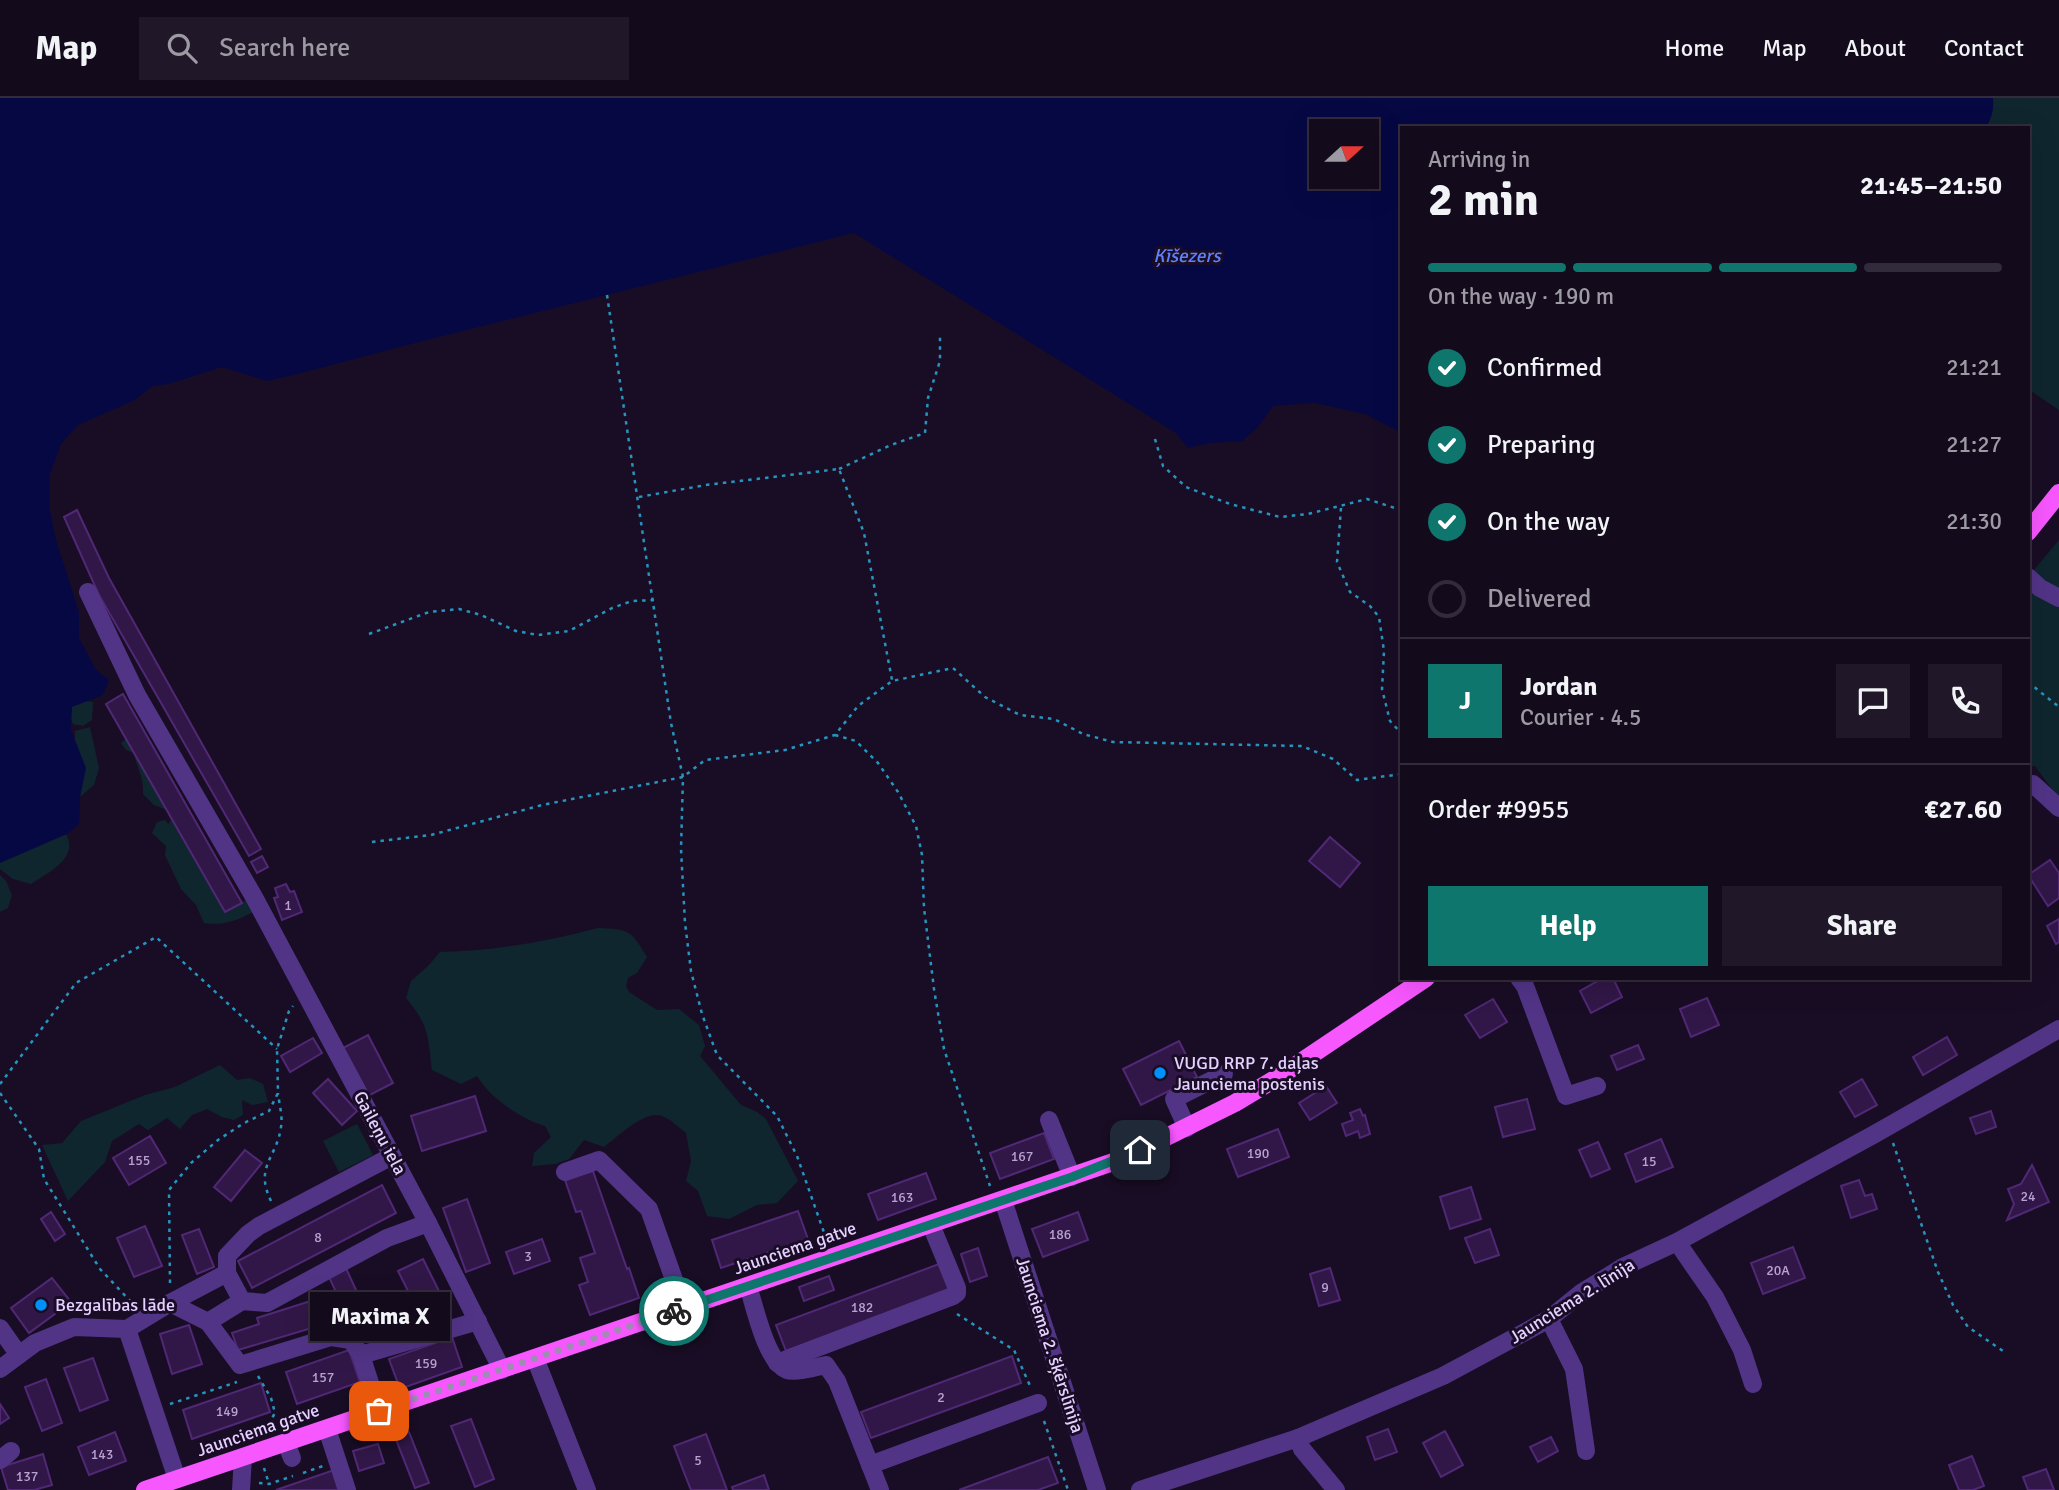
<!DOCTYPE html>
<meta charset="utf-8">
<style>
:root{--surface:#130a1c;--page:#201829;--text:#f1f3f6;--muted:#9d9aa3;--line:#322b3b;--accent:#0f766e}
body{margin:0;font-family:Signika,sans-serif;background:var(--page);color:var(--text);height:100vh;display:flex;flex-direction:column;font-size:26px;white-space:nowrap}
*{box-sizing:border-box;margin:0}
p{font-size:23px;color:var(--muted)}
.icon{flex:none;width:38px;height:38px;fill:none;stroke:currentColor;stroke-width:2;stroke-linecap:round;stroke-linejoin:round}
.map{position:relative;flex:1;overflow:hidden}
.details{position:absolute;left:1400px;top:28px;width:630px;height:854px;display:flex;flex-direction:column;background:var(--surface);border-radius:0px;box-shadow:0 7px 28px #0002,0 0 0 2px var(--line)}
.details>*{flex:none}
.needle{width:46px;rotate:69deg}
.buttons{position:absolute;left:1309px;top:21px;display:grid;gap:14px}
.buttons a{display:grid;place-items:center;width:70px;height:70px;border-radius:0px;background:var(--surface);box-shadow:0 7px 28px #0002,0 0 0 2px var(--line);font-size:35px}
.pin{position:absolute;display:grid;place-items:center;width:60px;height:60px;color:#fff;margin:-30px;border-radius:14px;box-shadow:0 4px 10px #0006}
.courier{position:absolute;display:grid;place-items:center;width:70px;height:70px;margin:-35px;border:5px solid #0f766e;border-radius:50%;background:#fff;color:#222;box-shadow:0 2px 9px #0007}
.bubble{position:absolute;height:49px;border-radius:0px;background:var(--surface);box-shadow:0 7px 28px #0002,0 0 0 2px var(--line);font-size:23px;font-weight:800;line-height:49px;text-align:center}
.head em{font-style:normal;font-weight:800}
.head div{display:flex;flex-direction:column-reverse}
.head{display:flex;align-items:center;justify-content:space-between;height:119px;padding:0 28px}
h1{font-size:46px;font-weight:800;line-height:52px}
.bar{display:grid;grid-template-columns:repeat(4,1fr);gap:10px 7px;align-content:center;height:84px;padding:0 28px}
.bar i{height:9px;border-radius:5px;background:var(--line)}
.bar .active{background:var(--accent)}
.bar p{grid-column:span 4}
.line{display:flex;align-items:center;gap:18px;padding:0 28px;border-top:2px solid var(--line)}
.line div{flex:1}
.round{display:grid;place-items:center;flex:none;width:74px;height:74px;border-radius:0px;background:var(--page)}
ol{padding:0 28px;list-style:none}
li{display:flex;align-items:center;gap:21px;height:77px}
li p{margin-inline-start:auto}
li .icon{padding:7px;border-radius:50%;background:var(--accent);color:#fff;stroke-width:4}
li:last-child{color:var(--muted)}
li i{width:38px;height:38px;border:4px solid var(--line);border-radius:50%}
.cta{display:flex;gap:14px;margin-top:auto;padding:14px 28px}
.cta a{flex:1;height:80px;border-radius:0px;background:var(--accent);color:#fff;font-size:28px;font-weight:800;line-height:80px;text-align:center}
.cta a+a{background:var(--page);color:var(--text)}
header{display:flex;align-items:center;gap:42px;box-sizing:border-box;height:98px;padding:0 35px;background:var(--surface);border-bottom:2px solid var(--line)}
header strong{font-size:33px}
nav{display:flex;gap:38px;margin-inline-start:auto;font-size:24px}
.search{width:490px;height:63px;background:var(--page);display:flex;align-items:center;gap:18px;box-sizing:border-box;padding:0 24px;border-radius:0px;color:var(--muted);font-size:26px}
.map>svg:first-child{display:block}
</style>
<header>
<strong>Map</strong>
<div class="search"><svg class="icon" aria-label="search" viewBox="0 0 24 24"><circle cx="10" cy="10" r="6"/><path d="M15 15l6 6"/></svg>Search here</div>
<nav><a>Home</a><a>Map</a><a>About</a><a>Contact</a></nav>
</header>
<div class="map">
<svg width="2059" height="1392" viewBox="0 0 2059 1392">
<rect width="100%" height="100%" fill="#190d25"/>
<g fill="#0f262f">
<path d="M1737 0H2059V312L2028 291V30H1727Z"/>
<path d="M2059 442V701L2035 668 2028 669V479Z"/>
<path d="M79 602 93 604 92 622 83 628 73 626 67 614Z"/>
<path d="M90 629 99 670 94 687 81 698 67 688 75 650V633Z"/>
<path d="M126 641 167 712 154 707 143 696C144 679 137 671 134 655L126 652 121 645Z"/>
<path d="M172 721 226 813 248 801 253 814C236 823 222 828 204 825L196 807 181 791 165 757 166 748 152 735 157 724 165 722 168 726Z"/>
<path d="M61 729C85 757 51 773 31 786L13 781 0 771V739Z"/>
<path d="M0 777 6 783 12 797 8 810 0 814Z"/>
<path d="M598 830C629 831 631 832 647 859L637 875 628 880 626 888 629 894 657 912 679 911 699 927 705 948 700 958 741 1007 757 1014 766 1021 798 1083 777 1105 757 1107 729 1121 707 1118 698 1093 686 1083 691 1063 686 1035C678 1029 668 1018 657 1017 641 1016 617 1039 604 1049L584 1042 569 1061 555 1066 532 1068 534 1055 551 1039 545 1028C520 1020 491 1001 477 978L461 986 432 972C428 938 429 927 406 900L411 883 429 867 440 854C494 853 545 844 598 830Z"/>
<path d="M220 967 237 982 250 980 263 986 268 1004 252 1007 242 1002 243 1017 234 1022 222 1019 207 1011 192 1017 180 1031 167 1020 148 1032 139 1026 112 1043 105 1064 68 1103 42 1047 62 1045 81 1023 145 997 175 989Z"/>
<path d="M357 1026 373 1057 339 1074 323 1043Z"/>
</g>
<path fill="#060844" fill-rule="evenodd" d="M0 0H1993C1994 10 1992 22 1985 30H1402V335L1365 316 1315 305 1273 308 1257 330 1242 343 1210 345 1188 350 1176 335 854 135 419 244 301 275 267 283 222 269 169 286 153 288 135 302 78 327 61 346 50 376V413L56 442 79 514V540L96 572 109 582 103 597 72 609 71 632 86 670 80 699 79 726 67 736 0 765ZM1321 33H1367V79H1321Z"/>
<g fill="#311747" stroke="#502875" stroke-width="2">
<path d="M77 412 109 480 261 751 249 758 99 497 64 419Z"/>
<path d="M123 596 242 805 225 814 106 606Z"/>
<path d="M1330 739 1360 765 1340 789 1309 763Z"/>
<path d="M262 758 268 769 257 775 251 764Z"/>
<path d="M2050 762 2059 775V800L2048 808 2028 777Z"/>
<path d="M286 786 290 794 294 793 302 814 282 822 274 800 278 799 275 790Z"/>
<path d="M2059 821V844L2056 846 2047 828Z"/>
<path d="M1603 880H1613L1622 899 1591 915 1580 893Z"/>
<path d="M1707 900 1719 927 1691 939 1680 911Z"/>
<path d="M1493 901 1507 924 1480 940 1465 917Z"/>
<path d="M368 937 393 985 368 998 343 950Z"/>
<path d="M1947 939 1957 957 1923 977 1913 959Z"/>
<path d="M313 940 322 955 290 974 281 958Z"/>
<path d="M1179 943 1197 979 1141 1007 1123 971Z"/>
<path d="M1638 947 1644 961 1617 972 1611 958Z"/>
<path d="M328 981 357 1013 342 1027 313 995Z"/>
<path d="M1862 981 1877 1007 1855 1019 1840 994Z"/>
<path d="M1326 988 1337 1005 1310 1022 1299 1005Z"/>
<path d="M475 998 486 1033 422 1053 411 1018Z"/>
<path d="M1527 1001 1535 1031 1503 1039 1495 1009Z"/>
<path d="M1360 1011 1363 1018 1365 1017 1370 1036 1360 1040 1358 1033 1346 1038 1342 1026 1353 1022 1350 1015Z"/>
<path d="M1991 1013 1996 1029 1976 1036 1970 1020Z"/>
<path d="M1278 1031 1289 1059 1238 1079 1227 1051Z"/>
<path d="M1044 1035 1054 1061 1000 1081 990 1055Z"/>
<path d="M150 1038 166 1065 129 1087 113 1060Z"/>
<path d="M1661 1041 1673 1069 1636 1084 1625 1056Z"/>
<path d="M1598 1044 1610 1071 1591 1079 1579 1052Z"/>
<path d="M245 1052 262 1065 231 1103 214 1089Z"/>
<path d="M2032 1067 2049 1104 2007 1122 2014 1106 2008 1091 2021 1086Z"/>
<path d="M593 1073 627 1171 629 1170 639 1200 590 1217 579 1187 588 1184 580 1160 595 1155 581 1113 576 1114 565 1082Z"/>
<path d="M926 1075 936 1101 878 1122 868 1096Z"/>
<path d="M1859 1082 1865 1098 1872 1096 1877 1111 1851 1120 1841 1088Z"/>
<path d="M382 1087 396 1115 252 1190 238 1163Z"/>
<path d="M1471 1089 1481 1121 1450 1131 1440 1099Z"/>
<path d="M467 1101 490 1165 466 1174 443 1110Z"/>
<path d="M798 1113 808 1141 721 1170 712 1142Z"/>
<path d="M51 1114 65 1136 55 1143 41 1121Z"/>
<path d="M1078 1114 1088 1142 1043 1159 1032 1131Z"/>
<path d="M145 1128 162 1168 134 1179 117 1140Z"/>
<path d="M199 1131 214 1169 197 1176 182 1137Z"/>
<path d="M1490 1131 1499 1157 1475 1165 1465 1140Z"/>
<path d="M542 1141 550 1163 514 1176 506 1154Z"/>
<path d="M1793 1149 1805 1180 1763 1196 1751 1165Z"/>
<path d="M978 1150 987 1178 970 1184 961 1156Z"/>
<path d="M423 1161 442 1199 417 1211 398 1173Z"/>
<path d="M939 1166 949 1192 786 1253 776 1227Z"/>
<path d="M345 1168 373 1229 356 1237 328 1177Z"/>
<path d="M1330 1170 1340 1202 1319 1208 1310 1176Z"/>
<path d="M829 1178 834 1192 804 1203 799 1189Z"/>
<path d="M52 1180 71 1204 29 1235 11 1210Z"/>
<path d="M317 1201 325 1226 238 1252 232 1235 259 1226 257 1220Z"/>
<path d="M189 1227 202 1266 172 1276 160 1236Z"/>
<path d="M452 1239 462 1269 400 1291 389 1261Z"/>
<path d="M349 1252 360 1284 297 1306 286 1274Z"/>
<path d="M1012 1258 1021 1285 871 1340 861 1314Z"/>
<path d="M93 1260 108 1302 80 1313 64 1270Z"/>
<path d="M46 1281 62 1325 42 1333 25 1289Z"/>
<path d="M261 1285 270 1314 192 1341 183 1312Z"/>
<path d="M0 1306 9 1320 0 1326Z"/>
<path d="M471 1321 494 1381 475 1389 451 1328Z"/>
<path d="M1388 1331 1397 1354 1375 1362 1367 1339Z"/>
<path d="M1445 1333 1463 1367 1441 1379 1423 1345Z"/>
<path d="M115 1334 126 1363 89 1377 78 1349Z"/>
<path d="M409 1334 429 1385 415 1390 395 1339Z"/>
<path d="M706 1336 727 1392H691L685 1377 674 1348Z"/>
<path d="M1551 1339 1558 1353 1538 1364 1530 1349Z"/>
<path d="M378 1346 384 1365 359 1373 353 1353Z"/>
<path d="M43 1356 52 1387 34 1392H8L1 1369Z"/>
<path d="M1972 1358 1984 1388 1973 1392H1959L1949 1367Z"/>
<path d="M1048 1359 1058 1385 1038 1392H959Z"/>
<path d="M2046 1371 2054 1392H2028L2023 1379Z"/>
<path d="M334 1372 341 1392H276Z"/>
<path d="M764 1377 769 1392H733L732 1389Z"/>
</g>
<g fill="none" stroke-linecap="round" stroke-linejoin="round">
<g stroke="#2695be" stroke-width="2.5" stroke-dasharray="3.5 5" stroke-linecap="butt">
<path d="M607 197 671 625 683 679 681 751 685 825 691 873 702 916 717 957 777 1018 797 1058 827 1143"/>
<path d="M1155 341 1163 368 1186 389 1230 406 1280 419 1308 416 1367 401 1401 412"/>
<path d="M839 371 891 347 925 335 928 300 940 263V238"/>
<path d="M639 399 706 387 839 371 864 435 892 582"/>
<path d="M1341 410 1337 464 1350 494 1370 508 1379 519 1384 553 1382 591 1390 623 1402 636"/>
<path d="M369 536 429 514 459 511 481 517 516 533 538 537 569 533 612 510 632 503 654 502"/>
<path d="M2028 584 2059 609"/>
<path d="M835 637 856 643 878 665 898 694 916 728 922 757 924 810 934 891 944 951 990 1088"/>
<path d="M372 744 431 737 542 707 683 679 705 662 785 652 835 637 858 608 892 583 953 570 985 599 1020 617 1054 621 1083 636 1113 644 1302 648 1333 661 1357 682 1402 676"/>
<path d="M0 986 76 885 156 839 277 951"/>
<path d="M0 995 39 1051 44 1081 100 1171 133 1206"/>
<path d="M1893 1045 1938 1174 1953 1207 1968 1229 2003 1253"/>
<path d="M271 1103C254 1068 277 1060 281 1029 283 1019 279 1005 278 995"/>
<path d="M170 1185 169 1092 191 1065 218 1042 244 1025 269 1013 278 995 277 951 289 913 293 908"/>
<path d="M957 1216 1014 1252 1031 1290"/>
<path d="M258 1278 271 1300 275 1315 265 1332"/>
<path d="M170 1306 237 1284"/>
<path d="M1044 1323 1068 1392"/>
<path d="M264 1370 269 1386"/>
<path d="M303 1375 323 1368"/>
<path d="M259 1385 269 1386 293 1378"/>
</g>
<g stroke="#523487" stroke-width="18">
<path d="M2028 479 2040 490 2059 500"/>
<path d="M88 494 137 597 254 799 428 1125 502 1272"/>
<path d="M2033 686 2059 710"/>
<path d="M1519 880 1525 888 1566 998 1597 988"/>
<path d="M1049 1022 1072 1079"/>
<path d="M1187 1030 1174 1001 1224 976"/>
<path d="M565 1074 599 1062 649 1111 684 1210"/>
<path d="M1003 1102 1097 1392"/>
<path d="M1677 1144 1715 1199 1742 1252 1753 1286"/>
<path d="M227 1175V1158L248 1136 259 1128 392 1058"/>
<path d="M748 1188C755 1209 766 1264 787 1272 795 1275 817 1269 826 1267L837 1283 880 1392"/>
<path d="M242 1203 208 1224 240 1267 331 1239 351 1242 361 1257 379 1313"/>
<path d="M170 1205 208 1224"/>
<path d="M1549 1221 1574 1271 1586 1353"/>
<path d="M0 1230 19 1257"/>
<path d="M127 1231 177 1381"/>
<path d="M361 1257 478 1223"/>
<path d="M535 1260 587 1392"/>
<path d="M777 1265 953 1198 957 1195V1190L931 1127"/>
<path d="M0 1271 35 1245 74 1229 127 1231 170 1205 227 1175 242 1203 267 1205 387 1140 428 1125"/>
<path d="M327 1331 347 1392"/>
<path d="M1298 1340 1302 1351 1336 1392"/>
<path d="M286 1345 292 1360"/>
<path d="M0 1362 11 1353"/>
<path d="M870 1367 1038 1305"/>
<path d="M241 1392 243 1359"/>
<path d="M1140 1392 1298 1340 1443 1278 1549 1221 1581 1195 1623 1169 1677 1144 1873 1037 2059 931"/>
</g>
<g stroke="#f757ff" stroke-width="18">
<path d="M2028 434 2059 395"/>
<path d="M145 1392 1122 1061 1235 1005 1280 978 1426 880"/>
</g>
</g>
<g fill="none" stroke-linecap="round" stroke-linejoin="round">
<path stroke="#9e8cb3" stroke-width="7" stroke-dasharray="0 12.6" d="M379 1313 674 1213"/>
<path stroke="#0f766e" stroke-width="9" d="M674 1213 1072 1079 1140 1052"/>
</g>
<g fill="#0090fb" stroke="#190d25" stroke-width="2.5">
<circle cx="1160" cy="975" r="7"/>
<circle cx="41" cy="1207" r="7"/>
</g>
<g text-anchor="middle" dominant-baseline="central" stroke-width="6" stroke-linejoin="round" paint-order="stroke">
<g font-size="14" fill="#b8a2d1">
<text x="288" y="807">1</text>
<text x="1258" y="1055">190</text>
<text x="1022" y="1058">167</text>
<text x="139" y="1062">155</text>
<text x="1649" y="1063">15</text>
<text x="2028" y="1098">24</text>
<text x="902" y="1099">163</text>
<text x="1060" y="1136">186</text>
<text x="318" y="1139">8</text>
<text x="528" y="1158">3</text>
<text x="1778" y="1172">20A</text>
<text x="1325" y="1189">9</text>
<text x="862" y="1209">182</text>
<text x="426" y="1265">159</text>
<text x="323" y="1279">157</text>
<text x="941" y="1299">2</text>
<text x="227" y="1313">149</text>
<text x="102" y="1356">143</text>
<text x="698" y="1362">5</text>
<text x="27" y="1378">137</text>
</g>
<g font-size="18" fill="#e5d0ff" stroke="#190d25" text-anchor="start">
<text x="1174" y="965">VUGD RRP 7. daļas<tspan x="1174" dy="21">Jaunciema postenis</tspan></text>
<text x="55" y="1207">Bezgalības lāde</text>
</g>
<g font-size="18" fill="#e5d0ff" stroke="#190d25">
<text transform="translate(380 1035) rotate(62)">Gaileņu iela</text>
<text transform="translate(795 1150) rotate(-19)">Jaunciema gatve</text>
<text transform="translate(1572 1203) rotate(-32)">Jaunciema 2. līnija</text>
<text transform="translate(1050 1247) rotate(72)">Jaunciema 2. šķērslīnija</text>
<text transform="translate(258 1332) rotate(-19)">Jaunciema gatve</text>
</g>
<g font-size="19" font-style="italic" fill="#5e80ff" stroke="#190d25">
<text x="1187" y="158">Ķīšezers</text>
</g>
</g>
</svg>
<div class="buttons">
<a><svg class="needle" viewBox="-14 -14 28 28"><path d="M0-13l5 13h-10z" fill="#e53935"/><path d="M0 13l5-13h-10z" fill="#9d9aa3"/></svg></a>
</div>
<div class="pin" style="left:379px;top:1313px;background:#ea580c"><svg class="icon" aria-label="bag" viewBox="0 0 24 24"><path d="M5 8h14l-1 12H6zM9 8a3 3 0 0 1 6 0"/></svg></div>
<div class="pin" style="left:1140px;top:1052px;background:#1f2937"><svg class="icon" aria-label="home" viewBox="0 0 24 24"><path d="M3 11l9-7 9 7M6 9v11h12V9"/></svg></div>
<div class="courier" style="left:674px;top:1213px"><svg class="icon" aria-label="bike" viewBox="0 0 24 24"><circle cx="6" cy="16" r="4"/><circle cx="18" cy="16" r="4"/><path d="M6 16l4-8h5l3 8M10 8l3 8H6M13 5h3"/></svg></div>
<div class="bubble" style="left:310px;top:1194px;width:140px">Maxima X</div>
<section class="details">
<div class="head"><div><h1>2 min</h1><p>Arriving in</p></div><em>21:45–21:50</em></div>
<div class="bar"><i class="active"></i><i class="active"></i><i class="active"></i><i></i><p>On the way · 190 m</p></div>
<ol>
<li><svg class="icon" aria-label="check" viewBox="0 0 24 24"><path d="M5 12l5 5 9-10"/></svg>Confirmed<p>21:21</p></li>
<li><svg class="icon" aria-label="check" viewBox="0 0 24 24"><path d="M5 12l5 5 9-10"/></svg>Preparing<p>21:27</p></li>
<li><svg class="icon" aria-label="check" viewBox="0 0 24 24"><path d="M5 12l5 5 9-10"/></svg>On the way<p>21:30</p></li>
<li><i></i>Delivered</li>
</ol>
<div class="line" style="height:126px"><b class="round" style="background:var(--accent);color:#fff">J</b><div><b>Jordan</b><p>Courier · 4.5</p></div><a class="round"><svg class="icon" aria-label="chat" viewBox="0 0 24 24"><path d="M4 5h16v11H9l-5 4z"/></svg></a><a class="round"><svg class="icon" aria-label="phone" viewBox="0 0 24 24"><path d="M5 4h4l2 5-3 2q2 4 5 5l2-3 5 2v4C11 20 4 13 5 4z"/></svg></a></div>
<div class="line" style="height:91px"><div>Order #9955</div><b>€27.60</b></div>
<div class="cta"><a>Help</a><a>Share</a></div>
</section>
</div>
